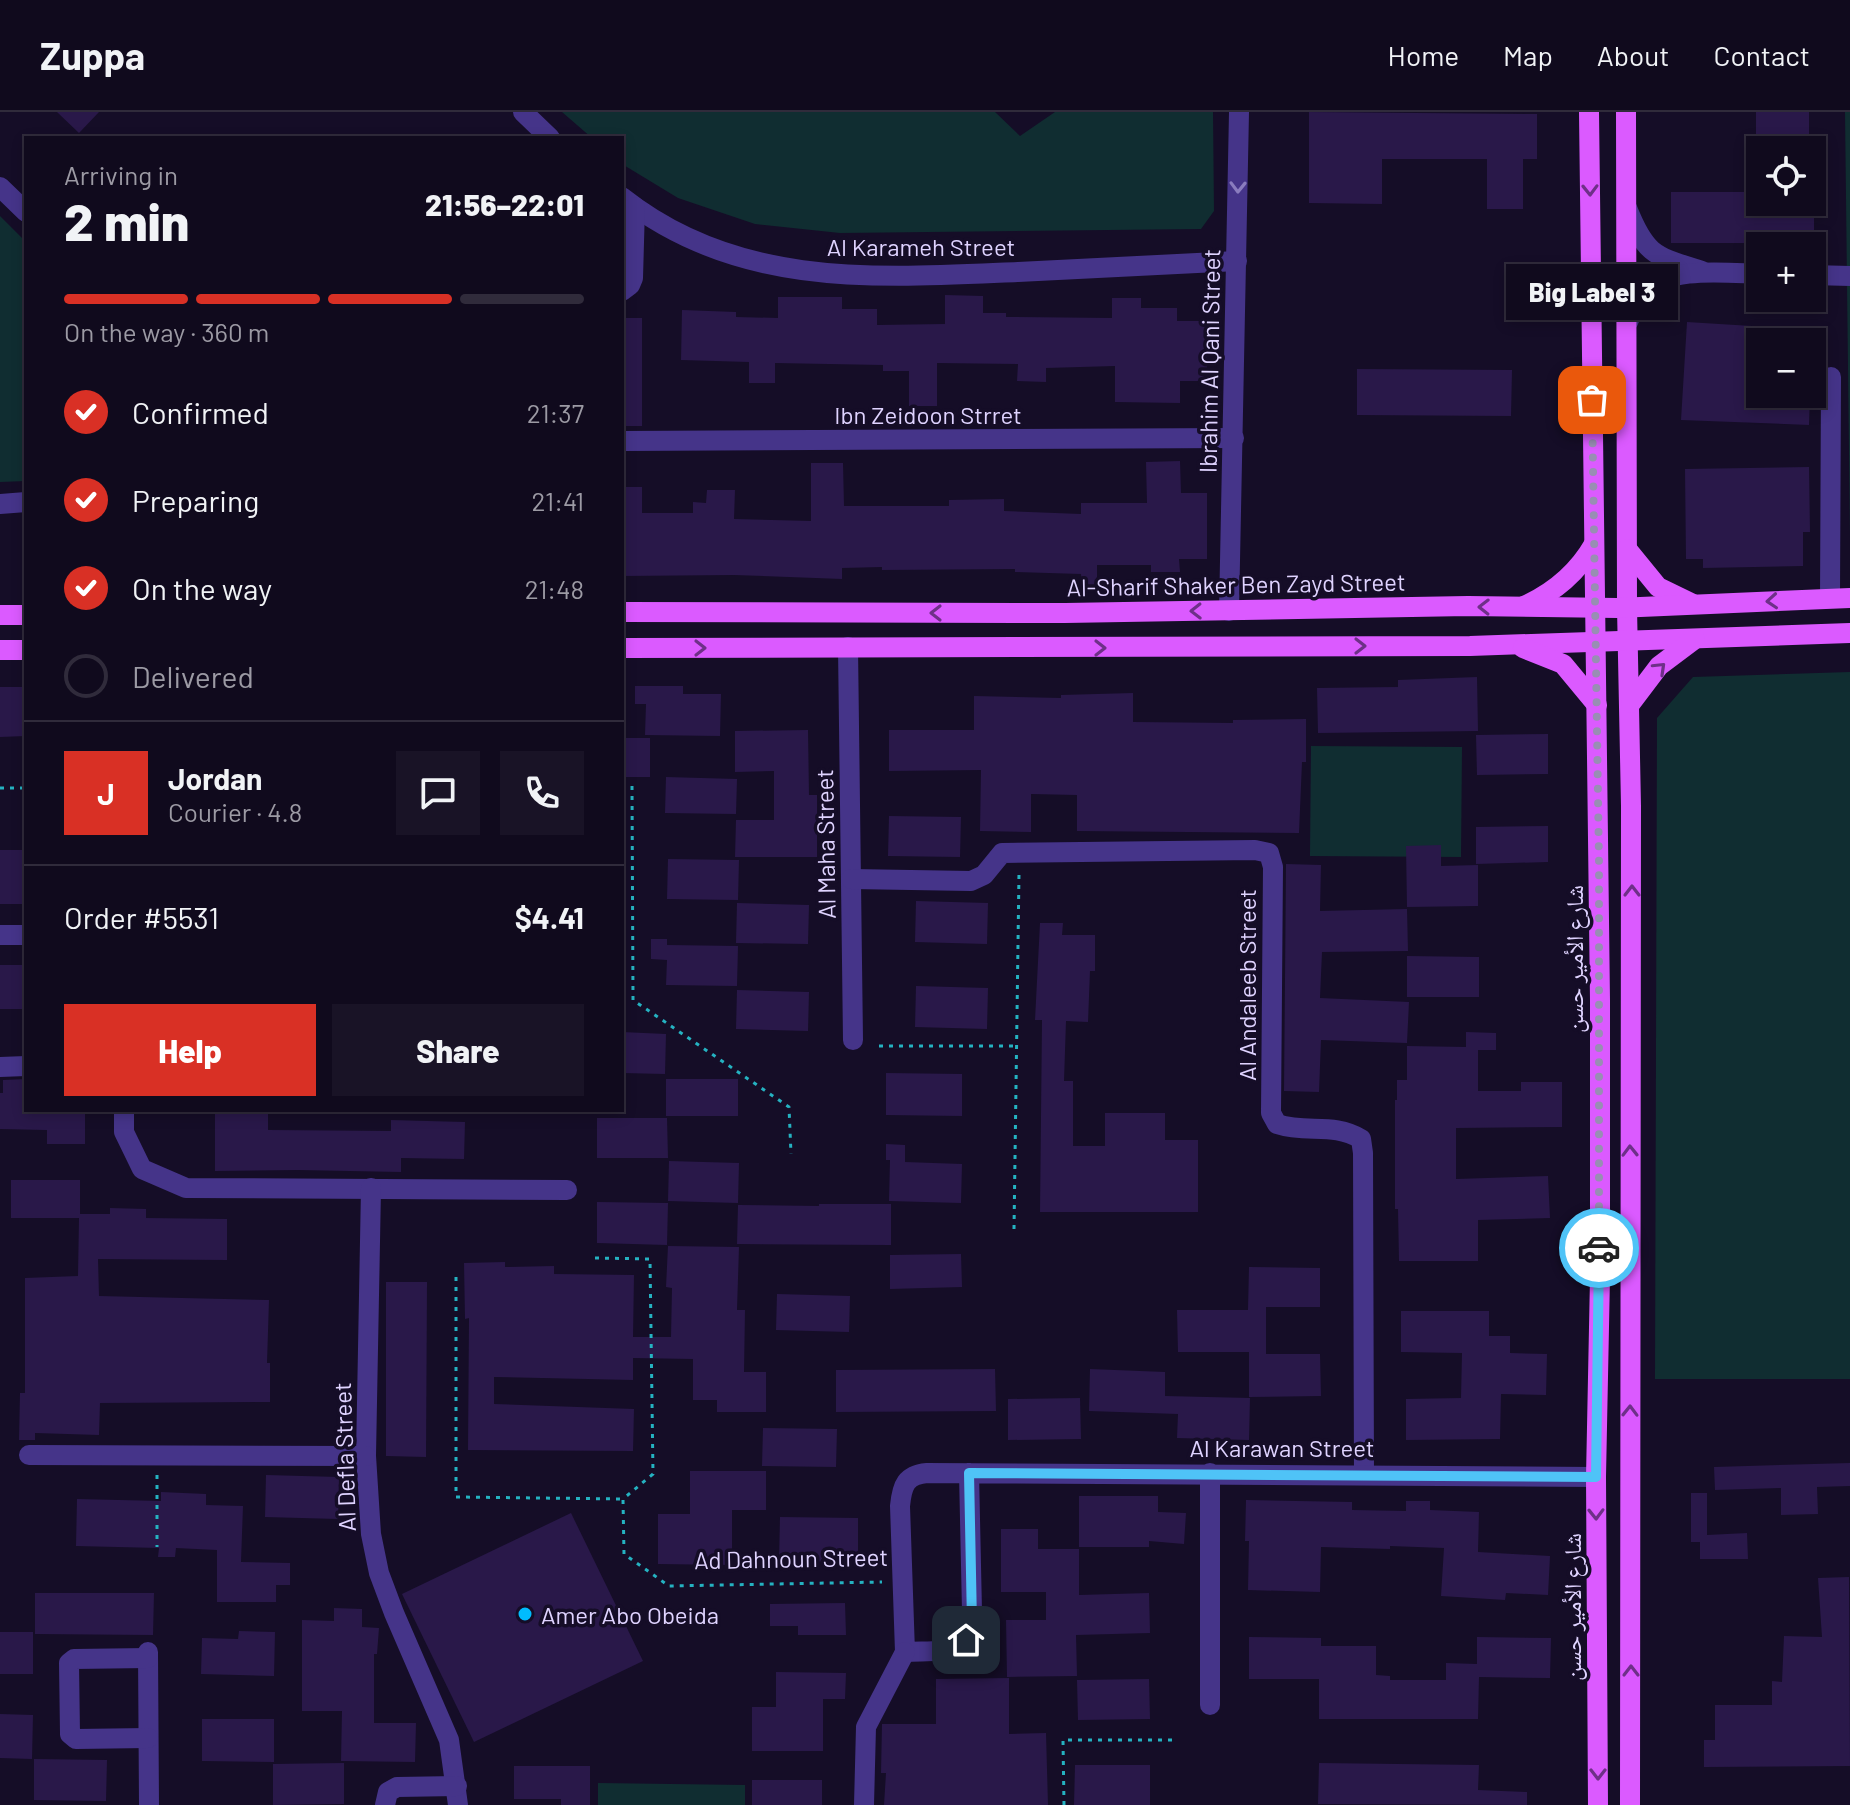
<!DOCTYPE html>
<meta charset="utf-8">
<style>
:root{--surface:#100a1d;--page:#191326;--text:#f1f3f6;--muted:#9c9aa4;--line:#302b3b;--accent:#d93025}
body{margin:0;font-family:Barlow,"Noto Naskh Arabic",sans-serif;background:var(--page);color:var(--text);height:100vh;display:flex;flex-direction:column;font-size:30px;white-space:nowrap}
*{box-sizing:border-box;margin:0}
p{font-size:26px;color:var(--muted)}
.icon{flex:none;width:44px;height:44px;fill:none;stroke:currentColor;stroke-width:2;stroke-linecap:round;stroke-linejoin:round}
.map{position:relative;flex:1;overflow:hidden}
.side{position:absolute;left:24px;top:24px;width:600px;height:976px;display:flex;flex-direction:column;background:var(--surface);border-radius:0px;box-shadow:0 4px 12px #0003,0 0 0 2px var(--line)}
.side>*{flex:none}
.fabs{position:absolute;left:1746px;top:24px;display:grid;gap:16px}
.fabs a{display:grid;place-items:center;width:80px;height:80px;border-radius:0px;background:var(--surface);box-shadow:0 4px 12px #0003,0 0 0 2px var(--line);font-size:40px}
.pin{position:absolute;display:grid;place-items:center;width:68px;height:68px;color:#fff;margin:-34px;border-radius:16px;box-shadow:0 4px 12px #0006}
.courier{position:absolute;display:grid;place-items:center;width:80px;height:80px;margin:-40px;border:6px solid #4fc3f7;border-radius:50%;background:#fff;color:#222;box-shadow:0 2px 10px #0007}
.bubble{position:absolute;height:56px;border-radius:0px;background:var(--surface);box-shadow:0 4px 12px #0003,0 0 0 2px var(--line);font-size:26px;font-weight:800;line-height:56px;text-align:center}
.head em{font-style:normal;font-weight:800}
.head div{display:flex;flex-direction:column-reverse}
.head{display:flex;align-items:center;justify-content:space-between;height:136px;padding:0 40px}
h1{font-size:52px;font-weight:800;line-height:60px}
.bar{display:grid;grid-template-columns:repeat(4,1fr);gap:12px 8px;align-content:center;height:96px;padding:0 40px}
.bar i{height:10px;border-radius:6px;background:var(--line)}
.bar .active{background:var(--accent)}
.bar p{grid-column:span 4}
.line{display:flex;align-items:center;gap:20px;padding:0 40px;border-top:2px solid var(--line)}
.line div{flex:1}
.round{display:grid;place-items:center;flex:none;width:84px;height:84px;border-radius:0px;background:var(--page)}
ol{padding:0 40px;list-style:none}
li{display:flex;align-items:center;gap:24px;height:88px}
li p{margin-inline-start:auto}
li .icon{padding:8px;border-radius:50%;background:var(--accent);color:#fff;stroke-width:4}
li:last-child{color:var(--muted)}
li i{width:44px;height:44px;border:4px solid var(--line);border-radius:50%}
.primary-button{display:flex;gap:16px;margin-top:auto;padding:16px 40px}
.primary-button a{flex:1;height:92px;border-radius:0px;background:var(--accent);color:#fff;font-size:32px;font-weight:800;line-height:92px;text-align:center}
.primary-button a+a{background:var(--page);color:var(--text)}
header{display:flex;align-items:center;gap:48px;box-sizing:border-box;height:112px;padding:0 40px;background:var(--surface);border-bottom:2px solid var(--line)}
header strong{font-size:38px}
nav{display:flex;gap:44px;margin-inline-start:auto;font-size:28px}
.map>svg:first-child{display:block}
</style>
<header>
<strong>Zuppa</strong>
<nav><a>Home</a><a>Map</a><a>About</a><a>Contact</a></nav>
</header>
<div class="map">
<svg width="1850" height="1693" viewBox="0 0 1850 1693">
<rect width="100%" height="100%" fill="#150d27"/>
<g fill="#102d31">
<path d="M562 0H995L1020 24 1055 0H1213L1214 99 1201 117 840 121 755 112 678 86 622 52V26H592Z"/>
<path d="M1845 0H1850V426Z"/>
<path d="M0 104 26 130V369L0 370Z"/>
<path d="M1850 560V1267H1655L1657 606 1693 565Z"/>
<path d="M1311 634 1462 635 1461 745 1310 744Z"/>
<path d="M598 1671 745 1673V1693H598Z"/>
</g>
<g fill="#291849">
<path d="M57 0H99L79 21Z"/>
<path d="M1309 0 1537 2V47H1523V97H1487V47H1382V92L1309 91Z"/>
<rect x="1756" y="0" width="53" height="38"/>
<path d="M1671 80H1760V90H1814V131H1671Z"/>
<path d="M945 183 983 184V201H1006V205L1112 206V186H1141V196H1177V209H1207V269H1180V291L1115 290V254L1046 256V270L1017 269 1018 252 937 251V294H909V259H883V253L775 251V271H749V250L681 248 682 198 736 200V205L778 206V185H842V197H877V213L945 212Z"/>
<rect x="622" y="206" width="20" height="108"/>
<path d="M1687 210 1819 218V230H1760V282H1810L1809 313 1681 308Z"/>
<path d="M1357 257 1512 258 1511 304 1357 303Z"/>
<path d="M1180 349 1181 381H1207V447H1179L1180 460H1151V453H1097V477H1082L1081 462 1015 460V457L882 458V455L842 456V467L734 463 622 464V375H642V401H693V390L706 391 707 378H735L734 407 811 409V351H843L844 394H949V388L1004 387V399L1081 402V391H1147L1146 350Z"/>
<path d="M1809 355 1810 420H1803V454L1703 456V447H1686L1685 357Z"/>
<path d="M1477 565 1478 619 1318 621 1317 576 1398 575V568Z"/>
<path d="M635 574H683V582H721L720 624 645 623 646 592H635Z"/>
<path d="M0 575H26V624L0 625Z"/>
<path d="M1133 581V610L1233 611V608L1306 607V650H1302L1299 721 1077 719V683L1031 682V720L980 719 981 658 889 659V618H974V584L1061 586V583Z"/>
<path d="M808 618 809 683H817V745H735L736 708H774V659L735 660V619Z"/>
<path d="M1548 622V662L1477 663 1476 623Z"/>
<rect x="622" y="626" width="28" height="39"/>
<path d="M666 665 737 667 736 702 665 701Z"/>
<path d="M889 704 961 705 960 745 888 744Z"/>
<path d="M1548 714V750L1476 752V715Z"/>
<path d="M1441 733V754L1478 753V794L1407 795 1406 734Z"/>
<rect x="0" y="738" width="26" height="54"/>
<path d="M668 747 739 748 738 788 667 787Z"/>
<path d="M1286 752 1321 753 1320 799 1407 797 1408 839 1322 840 1320 886 1409 890 1407 931 1321 928 1319 980 1284 979Z"/>
<path d="M916 789 988 791 987 832 915 830Z"/>
<path d="M737 791 809 793 808 832 736 831Z"/>
<path d="M1040 811H1063L1062 823H1095V859H1090L1088 910 1066 909 1064 969H1073V1034H1105V1001H1165V1028H1198V1100H1040L1042 908H1035Z"/>
<path d="M651 827H667V833L738 834 737 874 666 873 667 848 651 847Z"/>
<path d="M1407 844 1479 845V885H1407Z"/>
<rect x="0" y="853" width="26" height="44"/>
<path d="M916 874 988 876 987 917 915 915Z"/>
<path d="M737 878 809 880 808 919 736 917Z"/>
<path d="M622 920 666 922 665 962 622 961Z"/>
<path d="M1466 920 1496 921V938H1478V979H1521V970H1562V1015L1456 1016V1067L1548 1064 1550 1106 1478 1108V1149H1399L1398 1097H1395V988H1397V968H1407V934L1466 935Z"/>
<path d="M886 961 962 962V1004L886 1003Z"/>
<path d="M26 967V998H85V1032H47V1018L0 1017V981H3V968Z"/>
<rect x="666" y="967" width="72" height="37"/>
<path d="M215 1002H268V1018L391 1019V1008L465 1010 464 1047 401 1046V1060L298 1058 215 1059Z"/>
<path d="M597 1006H667L668 1046H597Z"/>
<path d="M886 1032 905 1033V1050L962 1052 961 1091 889 1089 890 1048H886Z"/>
<path d="M669 1049 739 1051 738 1091 668 1089Z"/>
<path d="M11 1068H80V1102H110V1096L146 1097V1106L227 1107V1148L98 1147 99 1184 269 1188 267 1251H270V1290L100 1291 99 1323 35 1321V1328H19L20 1281H25V1166L78 1164 79 1106H11Z"/>
<path d="M597 1090 668 1091 667 1133 597 1131Z"/>
<path d="M819 1092H891V1133L737 1132 738 1093 819 1094Z"/>
<path d="M668 1134 739 1135 737 1198H745L744 1260H766V1300H717V1288H693V1247L633 1246V1268L494 1265V1292L634 1297 633 1339 468 1338 469 1206 465 1207 464 1151 505 1150V1155L554 1154V1162L634 1163 633 1225H671L672 1176 666 1175Z"/>
<path d="M961 1142 962 1175 890 1177V1143Z"/>
<path d="M1249 1155 1320 1156V1195H1266V1242H1320L1321 1284 1249 1285V1240H1178L1177 1198H1248Z"/>
<path d="M386 1170H427L426 1345 386 1344Z"/>
<path d="M777 1182 850 1184 849 1220 776 1218Z"/>
<path d="M1401 1199H1489V1224H1510V1241L1547 1242 1546 1283 1501 1282 1500 1327 1406 1328V1287L1461 1286 1462 1241 1401 1240Z"/>
<path d="M995 1257 996 1299 836 1300V1258Z"/>
<path d="M1090 1257 1165 1260V1284L1250 1286 1249 1328 1177 1326 1178 1302 1089 1299Z"/>
<path d="M1080 1286 1081 1327 1008 1328V1287Z"/>
<path d="M763 1316 837 1317 836 1355 762 1354Z"/>
<path d="M1850 1351V1374L1817 1375 1818 1402 1781 1403V1376L1715 1378 1714 1355Z"/>
<path d="M690 1359H766V1398H732V1453L658 1452V1402H690Z"/>
<path d="M266 1363 339 1365 338 1407 265 1405Z"/>
<path d="M161 1380 206 1382V1393L243 1394 241 1450 290 1451V1473H276V1490H217V1438L176 1436 175 1445H158L159 1436 76 1434 77 1387 161 1389Z"/>
<path d="M1691 1381H1707V1423L1747 1421 1748 1447H1700V1430H1691Z"/>
<path d="M1079 1384H1158V1400L1186 1401 1184 1432 1149 1429V1435H1079Z"/>
<path d="M1246 1388 1352 1390V1398L1406 1399V1389H1430V1398L1479 1400 1478 1440 1550 1444 1548 1483 1506 1481 1505 1488 1441 1484 1444 1436 1390 1434V1437L1321 1435 1320 1480 1248 1478 1249 1429H1245Z"/>
<path d="M571 1401 643 1549 474 1630 402 1482Z"/>
<path d="M780 1405 858 1406V1450L779 1449Z"/>
<path d="M1001 1417H1038V1437H1079V1483L1149 1481 1150 1521 1076 1523 1077 1564 1007 1565 1006 1508H1046V1480H1001Z"/>
<path d="M1849 1465 1850 1654 1704 1655V1628H1715V1593H1772V1569L1782 1570 1784 1524 1822 1525 1818 1466Z"/>
<path d="M35 1481H154L153 1523 35 1522Z"/>
<path d="M845 1491 846 1523H798V1514H770V1492Z"/>
<path d="M334 1496 362 1497V1515L379 1516 377 1542H374V1611H416L415 1650 341 1649 342 1599H302V1508L334 1509Z"/>
<path d="M239 1519 275 1520 274 1564 201 1562 202 1526 238 1527Z"/>
<rect x="0" y="1520" width="33" height="42"/>
<path d="M1249 1525 1321 1526V1534H1376V1563L1390 1564V1568H1446V1551L1477 1552V1525L1551 1526 1550 1566 1479 1565 1478 1607H1319V1567H1249Z"/>
<path d="M776 1560 846 1561 845 1587H823V1639H752V1595H776Z"/>
<path d="M1009 1566V1622L1046 1621 1048 1693H884L886 1661H881L882 1612H936V1567Z"/>
<path d="M1149 1567 1150 1607 1078 1608 1077 1568Z"/>
<path d="M0 1602 33 1603 32 1647 0 1646Z"/>
<path d="M202 1607H274V1650L202 1649Z"/>
<path d="M34 1647 107 1648 106 1689 34 1688Z"/>
<path d="M344 1651V1692L273 1693V1652Z"/>
<path d="M1319 1651 1479 1653 1478 1678 1527 1680V1693L1318 1692Z"/>
<path d="M1075 1653H1150V1693H1074Z"/>
<path d="M514 1654H590V1693H561V1687H514Z"/>
<rect x="752" y="1668" width="70" height="25"/>
</g>
<g fill="none" stroke-linecap="round" stroke-linejoin="round">
<g stroke="#25b2c1" stroke-width="3" stroke-dasharray="4 6" stroke-linecap="butt">
<path d="M622 674H632L633 888 789 995 791 1042"/>
<path d="M0 676H26"/>
<path d="M879 934H1015"/>
<path d="M1014 1117 1019 761"/>
<path d="M595 1146 650 1147 653 1362 623 1387 624 1442 669 1474 882 1470"/>
<path d="M456 1165V1385L623 1387"/>
<path d="M157 1363V1435"/>
<path d="M1064 1693 1063 1628H1176"/>
</g>
<g stroke="#453489" stroke-width="20">
<path d="M523 0 550 26"/>
<path d="M0 75 26 100"/>
<path d="M622 85C738 177 879 166 1018 160 1091 156 1164 153 1237 149"/>
<path d="M1627 96C1646 144 1655 144 1702 159"/>
<path d="M1812 163 1850 164"/>
<path d="M622 179 630 173 633 166 635 95"/>
<path d="M1628 210C1632 201 1636 189 1643 182 1667 153 1726 161 1760 162"/>
<path d="M622 329 1234 326"/>
<path d="M0 392 26 390"/>
<path d="M1830 486 1831 265"/>
<path d="M1229 499 1239 0"/>
<path d="M848 535 853 928"/>
<path d="M851 767 971 769 984 763 1002 741 1255 738 1269 741 1273 755 1271 1001 1277 1012C1307 1022 1333 1010 1361 1027L1363 1041 1364 1362"/>
<path d="M0 823H26"/>
<path d="M0 955 26 954"/>
<path d="M124 998V1020L142 1057 186 1076 567 1078"/>
<path d="M371 1076 366 1344 371 1422 379 1461 394 1501 449 1628 458 1693"/>
<path d="M29 1343 366 1344"/>
<path d="M969 1361 972 1499C971 1546 942 1538 905 1540L900 1394C902 1373 906 1363 927 1361L1596 1365"/>
<path d="M148 1540 149 1693"/>
<path d="M148 1546 74 1547 69 1551 70 1622 76 1627 148 1626"/>
<path d="M1210 1593V1361"/>
<path d="M385 1693 388 1680 397 1675 457 1674"/>
<path d="M864 1693 866 1615 905 1540"/>
</g>
<g stroke="#db5aff" stroke-width="20">
<path d="M1589 0 1600 888V1165L1596 1365 1598 1693"/>
<path d="M1626 0 1627 496 1631 694 1630 1693"/>
<path d="M1627 437 1658 475 1693 492"/>
<path d="M1524 494C1553 481 1578 460 1594 432"/>
<path d="M622 500 1065 501 1468 494 1617 496 1850 486"/>
<path d="M0 503H26"/>
<path d="M622 536 1470 534 1850 521"/>
<path d="M1523 536 1563 552 1597 593"/>
<path d="M0 538H26"/>
<path d="M1631 591 1659 554 1695 527"/>
</g>
</g>
<defs><path id="oneway-chevron" d="M-2-3.5L2.5 0L-2 3.5" fill="none" stroke-width="1.6" stroke-linecap="round" stroke-linejoin="round" transform="scale(2)"/></defs>
<use stroke="#8a7cbe" href="#oneway-chevron" transform="translate(1238 75) rotate(91)"/>
<g stroke="#6e3088">
<use href="#oneway-chevron" transform="translate(1590 78) rotate(89)"/>
<use href="#oneway-chevron" transform="translate(1772 489) rotate(176)"/>
<use href="#oneway-chevron" transform="translate(1484 495) rotate(-179)"/>
<use href="#oneway-chevron" transform="translate(1196 499) rotate(179)"/>
<use href="#oneway-chevron" transform="translate(936 501) rotate(-180)"/>
<use href="#oneway-chevron" transform="translate(1360 534)"/>
<use href="#oneway-chevron" transform="translate(700 536)"/>
<use href="#oneway-chevron" transform="translate(1100 536)"/>
<use href="#oneway-chevron" transform="translate(1660 556) rotate(-44)"/>
<use href="#oneway-chevron" transform="translate(1632 779) rotate(-90)"/>
<use href="#oneway-chevron" transform="translate(1630 1039) rotate(-91)"/>
<use href="#oneway-chevron" transform="translate(1630 1299) rotate(-89)"/>
<use href="#oneway-chevron" transform="translate(1596 1402) rotate(89)"/>
<use href="#oneway-chevron" transform="translate(1631 1559) rotate(-90)"/>
<use href="#oneway-chevron" transform="translate(1598 1662) rotate(90)"/>
</g>
<g fill="none" stroke-linecap="round" stroke-linejoin="round">
<path stroke="#988eb3" stroke-width="8" stroke-dasharray="0 14.4" d="M1592 288 1599 751V1136"/>
<path stroke="#4fc3f7" stroke-width="10" d="M966 1528 972 1511 969 1361 1596 1365 1599 1136"/>
</g>
<circle fill="#00bcfe" stroke="#150d27" stroke-width="3" cx="525" cy="1502" r="8"/>
<g text-anchor="middle" dominant-baseline="central" stroke-width="7" stroke-linejoin="round" paint-order="stroke">
<g font-size="24" fill="#dfd3ff" stroke="#150d27">
<text x="921" y="134">Al Karameh Street</text>
<text transform="translate(1209 249) rotate(-89)">Ibrahim Al Qani Street</text>
<text x="928" y="302">Ibn Zeidoon Strret</text>
<text transform="translate(1236 472) rotate(-1)">Al-Sharif Shaker Ben Zayd Street</text>
<text transform="translate(825 732) rotate(-91)">Al Maha Street</text>
<text transform="translate(1573 847) rotate(-90)">شارع الأمير حسن</text>
<text transform="translate(1246 873) rotate(-90)">Al Andaleeb Street</text>
<text x="1282" y="1335">Al Karawan Street</text>
<text transform="translate(344 1345) rotate(-92)">Al Defla Street</text>
<text transform="translate(791 1446) rotate(-1)">Ad Dahnoun Street</text>
<text transform="translate(1571 1495) rotate(-90)">شارع الأمير حسن</text>
</g>
<g font-size="24" fill="#dfd3ff" stroke="#150d27" text-anchor="start">
<text x="541" y="1502">Amer Abo Obeida</text>
</g>
</g>
</svg>
<div class="fabs">
<a><svg class="icon" aria-label="locate" viewBox="0 0 24 24"><circle cx="12" cy="12" r="6"/><path d="M12 2v4M12 18v4M2 12h4M18 12h4"/></svg></a>
<a>+</a>
<a>−</a>
</div>
<div class="pin" style="left:1592px;top:288px;background:#ea580c"><svg class="icon" aria-label="bag" viewBox="0 0 24 24"><path d="M5 8h14l-1 12H6zM9 8a3 3 0 0 1 6 0"/></svg></div>
<div class="pin" style="left:966px;top:1528px;background:#1f2937"><svg class="icon" aria-label="home" viewBox="0 0 24 24"><path d="M3 11l9-7 9 7M6 9v11h12V9"/></svg></div>
<div class="courier" style="left:1599px;top:1136px"><svg class="icon" aria-label="car" viewBox="0 0 24 24"><path d="M5 17H2v-5l4-1 3-4h7l3 4 3 1v5h-3M9 17h6M6 11h13"/><circle cx="7" cy="17" r="2"/><circle cx="17" cy="17" r="2"/></svg></div>
<div class="bubble" style="left:1506px;top:152px;width:172px">Big Label 3</div>
<section class="side">
<div class="head"><div><h1>2 min</h1><p>Arriving in</p></div><em>21:56–22:01</em></div>
<div class="bar"><i class="active"></i><i class="active"></i><i class="active"></i><i></i><p>On the way · 360 m</p></div>
<ol>
<li><svg class="icon" aria-label="check" viewBox="0 0 24 24"><path d="M5 12l5 5 9-10"/></svg>Confirmed<p>21:37</p></li>
<li><svg class="icon" aria-label="check" viewBox="0 0 24 24"><path d="M5 12l5 5 9-10"/></svg>Preparing<p>21:41</p></li>
<li><svg class="icon" aria-label="check" viewBox="0 0 24 24"><path d="M5 12l5 5 9-10"/></svg>On the way<p>21:48</p></li>
<li><i></i>Delivered</li>
</ol>
<div class="line" style="height:144px"><b class="round" style="background:var(--accent);color:#fff">J</b><div><b>Jordan</b><p>Courier · 4.8</p></div><a class="round"><svg class="icon" aria-label="chat" viewBox="0 0 24 24"><path d="M4 5h16v11H9l-5 4z"/></svg></a><a class="round"><svg class="icon" aria-label="phone" viewBox="0 0 24 24"><path d="M5 4h4l2 5-3 2q2 4 5 5l2-3 5 2v4C11 20 4 13 5 4z"/></svg></a></div>
<div class="line" style="height:104px"><div>Order #5531</div><b>$4.41</b></div>
<div class="primary-button"><a>Help</a><a>Share</a></div>
</section>
</div>
